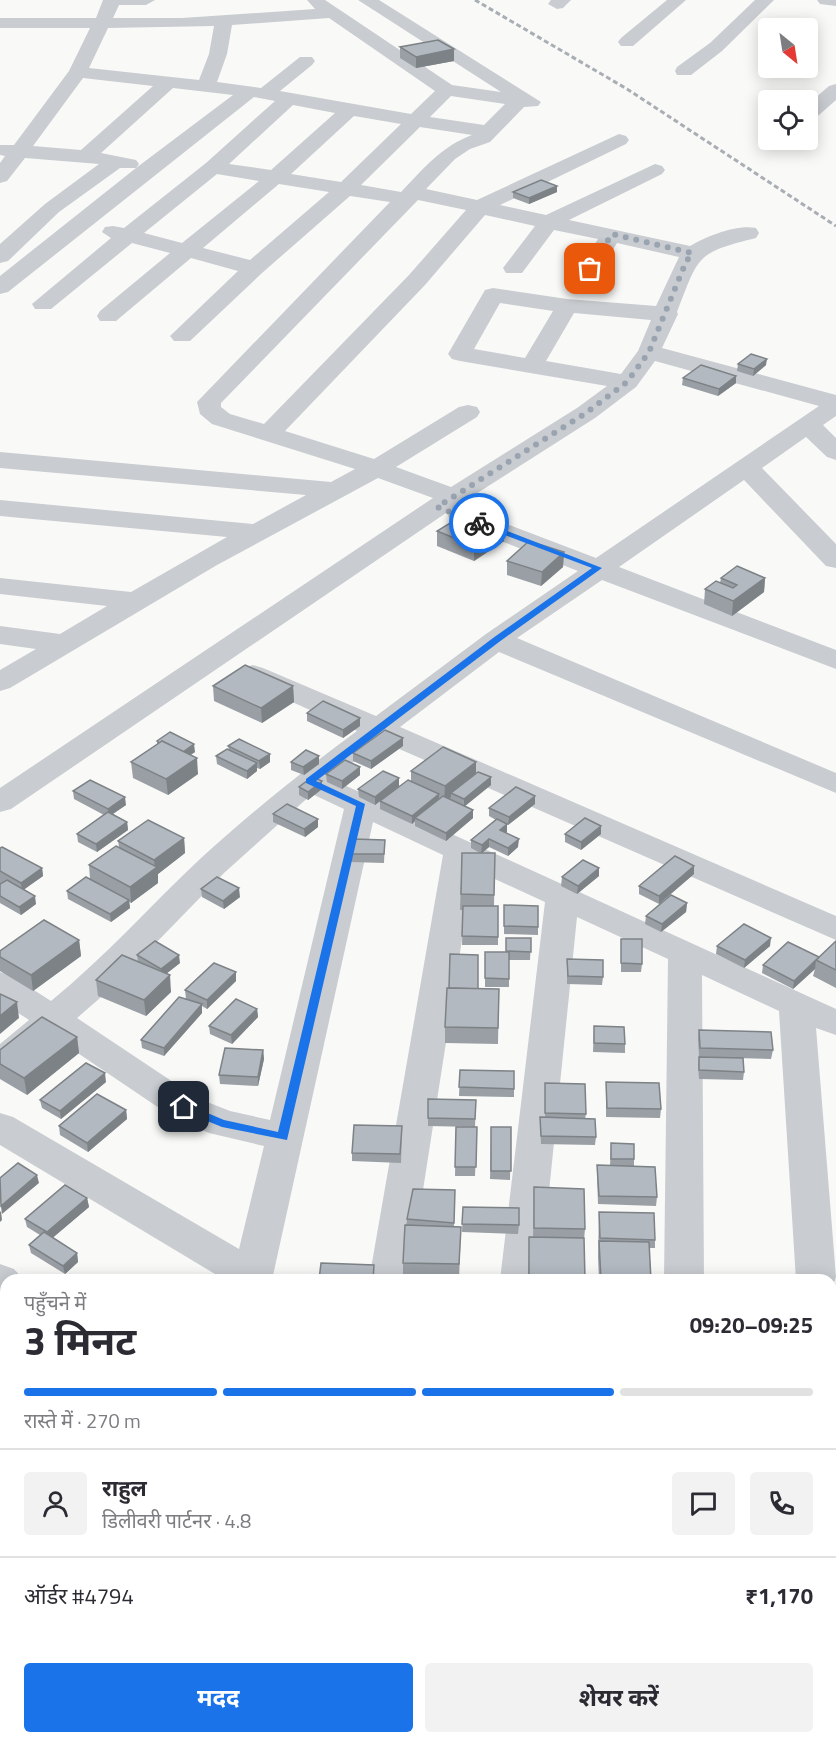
<!DOCTYPE html>
<html lang="hi">
<meta charset="utf-8">
<style>
:root{--surface:#fff;--page:#f2f2f3;--text:#2b2b33;--muted:#7c7c81;--line:#e1e1e2;--accent:#1a73e8}
body{margin:0;font-family:"Titillium Web","Noto Sans Devanagari",sans-serif;background:var(--page);color:var(--text);height:100vh;display:flex;flex-direction:column;font-size:22px;white-space:nowrap}
*{box-sizing:border-box;margin:0}
p{font-size:20px;color:var(--muted)}
.icon{flex:none;width:33px;height:33px;fill:none;stroke:currentColor;stroke-width:2;stroke-linecap:round;stroke-linejoin:round}
.map{position:relative;flex:1;overflow:hidden}
.drawer{position:absolute;left:0px;top:1274px;width:837px;height:470px;display:flex;flex-direction:column;background:var(--surface);border-radius:18px 18px 0 0;box-shadow:0 3px 15px #0003}
.drawer>*{flex:none}
.needle{width:39px;rotate:150deg}
.buttons{position:absolute;left:758px;top:18px;display:grid;gap:12px}
.buttons a{display:grid;place-items:center;width:60px;height:60px;border-radius:6px;background:var(--surface);box-shadow:0 3px 15px #0003;font-size:30px}
.pin{position:absolute;display:grid;place-items:center;width:51px;height:51px;color:#fff;margin:-26px;border-radius:12px;box-shadow:0 3px 9px #0006}
.courier{position:absolute;display:grid;place-items:center;width:60px;height:60px;margin:-30px;border:4px solid #1a73e8;border-radius:50%;background:#fff;color:#222;box-shadow:0 2px 8px #0007}
.summary em{font-style:normal;font-weight:700}
.summary div{display:flex;flex-direction:column-reverse}
.summary{display:flex;align-items:center;justify-content:space-between;height:102px;padding:0 24px}
h1{font-size:39px;font-weight:700;line-height:45px}
.bar{display:grid;grid-template-columns:repeat(4,1fr);gap:9px 6px;align-content:center;height:72px;padding:0 24px}
.bar i{height:8px;border-radius:4px;background:var(--line)}
.bar .current{background:var(--accent)}
.bar p{grid-column:span 4}
.line{display:flex;align-items:center;gap:15px;padding:0 24px;border-top:2px solid var(--line)}
.line div{flex:1}
.round{display:grid;place-items:center;flex:none;width:63px;height:63px;border-radius:6px;background:var(--page)}
.action{display:flex;gap:12px;margin-top:auto;padding:12px 24px}
.action a{flex:1;height:69px;border-radius:6px;background:var(--accent);color:#fff;font-size:24px;font-weight:700;line-height:69px;text-align:center}
.action a+a{background:var(--page);color:var(--text)}
.map>svg:first-child{display:block}
</style>
<div class="map">
<svg width="836" height="1742" viewBox="0 0 836 1742">
<rect width="100%" height="100%" fill="#f9f9f7"/>
<g fill="none" stroke-linecap="round" stroke-linejoin="round">
<g fill="#c9ccd0" fill-rule="evenodd">
<path d="M103 0H155L146 5H119L113 18H182L315 9 307 0H325L452 85 501 92 358 0H379L541 102 538 106 524 107 490 142 470 149 455 159 426 189 477 200 619 134 626 136 629 140 626 144 500 205 546 215 655 164 662 166 665 170 662 174 569 220 690 246C707 236 737 224 756 228L759 233 756 238C695 253 699 256 677 312L678 314 662 348 836 395V416L823 425 836 438V460L827 457 806 437 762 468 836 544V568L826 566 744 480 619 567 836 650V669L602 580 517 638 836 773V793L499 652 400 727 836 916V940L381 741 331 779 836 1009V1035L816 1028 836 1277 831 1290V1280H796L779 1011 702 975 704 1280H664L668 959 577 917 540 1280H500L545 902 473 869 409 1280H369L443 855 373 822 272 1280H225L0 1145V1113L13 1117 239 1249 264 1146 209 1133 171 1116 54 1037 13 1073 0 1077V1044L29 1020 0 1001V972L12 976 51 1001C105 957 150 906 200 859 250 813 303 771 357 731L243 680 238 674 243 668 253 665 263 668 376 716 486 634 578 571 452 522 448 516 452 510 461 508 470 510 596 558 819 406 655 361 636 387 595 418 446 513 11 809 0 812V788L433 498 378 478 217 565 10 688 0 691V670L36 649 0 644V626L60 634 107 606 0 594V578L131 592 227 537 0 516V500L253 524 306 495 0 468V452L331 482 355 469 212 424 200 414 197 402 390 202 350 196 262 273 190 341H174L170 336 238 271 191 258 116 321H100L97 316 100 311 170 253 132 243 51 309H35L32 304 111 238 102 232 105 227 113 226 124 228 206 163 275 101 254 97 8 292 0 294V276L136 168H120L59 212 8 261 0 263V244L45 204 99 164 25 158 7 181 0 183V163L5 156 0 155V145H14L69 71 90 28H0V18H96ZM329 18 435 91 411 114 280 91 312 65 315 61 312 57H300L261 88 217 82 227 54 232 25ZM214 26 209 54 199 80 89 68 108 28ZM83 78 153 86 81 150 33 146ZM173 88 233 95 136 168 139 164 136 160 101 153ZM451 96 505 104 484 125 430 117ZM293 105 335 113 271 170 229 164ZM354 116 401 124 341 182 291 174ZM420 127 472 135C442 146 423 169 401 192L361 185ZM217 174 259 181 182 243 144 233ZM279 184 329 192 250 260 203 248ZM418 200 466 210 409 275 264 424 230 414 221 407V403ZM485 215 535 226 503 268 506 273H522L554 230 598 239 579 269 582 274H598L617 243 679 257 656 306 567 299 493 288 485 290 448 354 452 359 460 361 607 386 577 408 451 487 396 467 477 417 480 412 477 407 468 405 459 407 374 459 285 431 425 285ZM500 303 553 311 525 358 474 349ZM574 313 651 320 638 351 621 374 546 361ZM312 794 344 809 270 1120 230 1111 197 1098 77 1018 115 985 224 873Z"/>
<path d="M551 0H571L563 8 557 9 548 4Z"/>
<path d="M667 0H686L633 46H621L618 42 621 38Z"/>
<path d="M755 0H774L722 51 691 75H677L675 71 677 67 710 43Z"/>
<path d="M817 0H836V6L820 4Z"/>
<path d="M836 84V100L819 115 807 116V105L829 86Z"/>
<path d="M0 1264 14 1269 24 1280H6V1300L0 1298Z"/>
<path d="M0 1418 6 1420V1458L0 1456Z"/>
<path d="M831 1483 836 1485V1594L831 1592Z"/>
<path d="M6 1500V1542L0 1544V1502Z"/>
<path d="M78 1737H126L125 1742H77Z"/>
<path d="M273 1737H321L320 1742H272Z"/>
<rect x="447" y="1737" width="48" height="5"/>
<rect x="662" y="1737" width="48" height="5"/>
</g>
<path stroke="#a9aeb5" stroke-width="3" stroke-dasharray="5 3" stroke-linecap="butt" d="M475 0 627 89 836 226"/>
</g>
<g fill="#999fa5">
<path d="M400 47 454 61 416 68 400 58Z"/>
<path d="M557 186V192L529 204 513 198V192Z"/>
<path d="M738 364 766 365 753 376 737 371Z"/>
<path d="M683 378 736 383 718 396 682 385Z"/>
<path d="M504 526V541L474 561 437 546V531Z"/>
<path d="M564 552 563 567 541 586 507 575V561Z"/>
<path d="M721 578H765L764 592 732 616 704 604 705 589 720 583Z"/>
<path d="M213 686H293L294 702 262 723 214 701Z"/>
<path d="M307 713 360 718V726L343 738 307 721Z"/>
<path d="M157 741 195 752 190 755 198 774 168 795 133 778 131 762 157 744Z"/>
<path d="M228 746 270 762 260 769 257 768V771L247 779 217 764 216 756 229 750Z"/>
<path d="M403 746 371 769 353 761V753Z"/>
<path d="M291 762 319 764 304 775 291 770Z"/>
<path d="M476 762V774L491 777V785L464 806 473 810V818L446 841 415 826V821L412 824 380 809V801L375 805 359 797 358 789 399 778V786L411 781V771Z"/>
<path d="M360 767V775L342 789 327 782 326 774Z"/>
<path d="M322 781V789L308 800 299 795V787Z"/>
<path d="M73 791 126 805 113 814 127 822 128 830 97 852 78 842 77 834 104 815 74 799Z"/>
<path d="M535 804 508 825H507V832L506 833 518 847 508 856 489 847 482 853H495L494 906H498V945H462L463 910H460L462 853H480L471 848V840L496 820 489 816V808Z"/>
<path d="M273 814 318 819V827L305 837 273 822Z"/>
<path d="M601 826V834L581 850 565 842V834Z"/>
<path d="M184 838 185 853 158 874V883L131 903 129 902 130 908 111 922 68 899 67 891 90 879 89 865 119 847 118 841Z"/>
<path d="M385 840 384 863 351 862V854Z"/>
<path d="M0 848 42 868 43 876 24 889 36 904 21 915 0 903Z"/>
<path d="M694 874 659 904 639 894V886Z"/>
<path d="M599 876 577 894 561 886 562 877Z"/>
<path d="M201 889 240 897 224 909 202 897Z"/>
<path d="M687 903 686 912 661 932 645 924 646 916Z"/>
<path d="M504 905 538 927V935L504 934Z"/>
<path d="M506 938H531L530 960H509V987H485V952H506Z"/>
<path d="M621 939 642 964 641 972H621Z"/>
<path d="M79 940 81 956 33 991 0 971V951Z"/>
<path d="M836 941V988L813 976 815 969 793 989 762 973 763 965 819 957Z"/>
<path d="M717 946H770L744 968 716 954Z"/>
<path d="M137 955 180 963 166 974 171 992 146 1016 98 996 96 980 138 962Z"/>
<path d="M567 959 603 977 602 985 567 984Z"/>
<path d="M236 972V981L207 1009 202 1006V1013L164 1056 142 1048 141 1040 186 999 185 990Z"/>
<path d="M478 989H499L498 1044 445 1043V1027Z"/>
<path d="M257 1009 258 1017 232 1044 210 1034 209 1026Z"/>
<path d="M594 1026 625 1044V1053L593 1052Z"/>
<path d="M699 1030 773 1050 771 1059 699 1057 698 1038Z"/>
<path d="M77 1037 79 1053 27 1095 0 1079V1050Z"/>
<path d="M263 1050 264 1059 258 1086 220 1084 219 1075Z"/>
<path d="M699 1057 744 1072 743 1080 699 1079 698 1065Z"/>
<path d="M460 1070 514 1071V1097L459 1096Z"/>
<path d="M106 1082 61 1119 42 1108 40 1100Z"/>
<path d="M606 1082 661 1109 660 1118 606 1117Z"/>
<path d="M545 1083 586 1114 585 1119 596 1137 595 1145 541 1144 540 1117 545 1118Z"/>
<path d="M428 1099 476 1100 475 1127 428 1126Z"/>
<path d="M126 1110 127 1119 88 1152 60 1135 59 1126Z"/>
<path d="M402 1126 401 1163 352 1161V1153Z"/>
<path d="M456 1127H477L475 1176H455Z"/>
<path d="M491 1127H511L510 1180 490 1179Z"/>
<path d="M611 1143 634 1159V1166L657 1197 656 1206 598 1204 597 1174V1165L610 1166Z"/>
<path d="M534 1187 585 1229 584 1240 585 1280H528L529 1237H533Z"/>
<path d="M455 1190 454 1226 461 1227 459 1280 403 1279V1263L407 1219Z"/>
<path d="M87 1198 89 1207 52 1238 77 1253 78 1262 65 1274 31 1253 29 1245 40 1235 27 1227 25 1219Z"/>
<path d="M463 1207 519 1225 518 1234 462 1232Z"/>
<path d="M599 1212 655 1240V1248H649L651 1280H599L598 1257Z"/>
<path d="M0 1338 6 1342V1389L0 1385Z"/>
</g>
<g fill="#7d8286">
<path d="M454 49V61L416 68V57Z"/>
<path d="M557 186V192L529 204V198Z"/>
<path d="M767 359 766 365 753 376 754 369Z"/>
<path d="M736 376V383L718 396 719 389Z"/>
<path d="M504 526V541L474 561V546Z"/>
<path d="M564 552 563 567 541 586 542 572Z"/>
<path d="M765 578 764 592 732 616 733 601Z"/>
<path d="M293 686 294 702 262 723 261 708Z"/>
<path d="M360 718V726L343 738V730Z"/>
<path d="M403 738V746L371 769V761Z"/>
<path d="M194 744 195 752 182 761 181 753Z"/>
<path d="M270 754V762L260 769 259 761Z"/>
<path d="M319 756V764L304 775 303 767Z"/>
<path d="M197 758 198 774 168 795 166 779Z"/>
<path d="M476 762V777L451 793V797L444 802 445 786Z"/>
<path d="M257 763V771L247 779V771Z"/>
<path d="M360 767V775L342 789V781Z"/>
<path d="M491 777V785L464 807V799Z"/>
<path d="M399 778V786L375 805V797Z"/>
<path d="M322 781V789L308 800V792Z"/>
<path d="M439 794V802L415 818V821L412 824V816Z"/>
<path d="M535 796V804L508 825 509 817Z"/>
<path d="M125 797 126 805 108 817V809Z"/>
<path d="M473 810V818L446 841V833Z"/>
<path d="M318 819V827L305 837 304 829Z"/>
<path d="M127 822 128 830 97 852 96 844Z"/>
<path d="M507 824V832L500 838V830Z"/>
<path d="M601 826V834L581 850V842Z"/>
<path d="M184 838 185 853 158 874V883L131 903 130 887 155 869 154 860Z"/>
<path d="M489 839V847L481 854 482 845Z"/>
<path d="M519 839 518 847 508 856V848Z"/>
<path d="M694 866V874L659 904V896Z"/>
<path d="M42 868 43 876 22 891 21 883Z"/>
<path d="M599 868V876L577 894 578 886Z"/>
<path d="M239 888 240 897 224 909 223 901Z"/>
<path d="M35 896 36 904 21 915 19 907Z"/>
<path d="M129 900 130 908 111 922 110 914Z"/>
<path d="M687 903 686 912 661 932 662 924Z"/>
<path d="M771 938 770 946 744 968 745 960Z"/>
<path d="M79 940 81 956 33 991 31 975Z"/>
<path d="M179 955 180 963 162 977 161 969Z"/>
<path d="M816 960 815 969 793 989 794 981Z"/>
<path d="M236 972V981L207 1009V1000Z"/>
<path d="M170 975 171 992 146 1016 144 1000Z"/>
<path d="M17 1002 19 1018 0 1034V1016Z"/>
<path d="M202 1004V1013L164 1056V1048Z"/>
<path d="M257 1009 258 1017 232 1044 231 1035Z"/>
<path d="M77 1037 79 1053 27 1095 24 1078Z"/>
<path d="M263 1050 264 1059 258 1086V1077Z"/>
<path d="M105 1073 106 1082 61 1119 60 1111Z"/>
<path d="M126 1110 127 1119 88 1152 87 1143Z"/>
<path d="M37 1175 39 1183 2 1214 1 1206Z"/>
<path d="M87 1198 89 1207 49 1241 47 1232Z"/>
<path d="M1 1211 2 1220 0 1222V1212Z"/>
<path d="M77 1253 78 1262 65 1274 63 1266Z"/>
</g>
<g fill="#b2b9c0" stroke="#7d8286" stroke-width="1.5">
<path d="M438 40 454 49 416 57 400 47Z"/>
<path d="M541 180 557 186 529 198 513 192Z"/>
<path d="M751 354 767 359 754 369 738 364Z"/>
<path d="M701 365 736 376 719 389 683 378Z"/>
<path d="M468 512 504 526 474 546 437 531Z"/>
<path d="M529 541 564 552 542 572 507 561Z"/>
<path d="M737 566 765 578 733 601 705 589 716 581 733 588 737 585 721 578Z"/>
<path d="M245 665 293 686 261 708 213 686Z"/>
<path d="M323 701 360 718 343 730 307 713Z"/>
<path d="M385 730 403 738 371 761 353 753Z"/>
<path d="M170 732 194 744 183 752 162 741 160 743 157 741Z"/>
<path d="M239 739 270 754 259 761 228 746Z"/>
<path d="M162 741 197 758 166 779 131 762Z"/>
<path d="M443 747 476 762 445 786 411 771Z"/>
<path d="M227 749 257 763 247 771 216 756Z"/>
<path d="M306 750 319 756 303 767 291 762Z"/>
<path d="M345 760 360 767 342 781 326 774Z"/>
<path d="M383 771 399 778 375 797 358 789Z"/>
<path d="M478 772 491 777 464 799 451 793Z"/>
<path d="M312 777 322 781 308 792 299 787Z"/>
<path d="M90 780 125 797 108 809 73 791Z"/>
<path d="M408 780 439 794 412 816 380 801Z"/>
<path d="M516 787 535 796 509 817 489 808Z"/>
<path d="M443 796 473 810 446 833 415 818Z"/>
<path d="M287 804 318 819 304 829 273 814Z"/>
<path d="M108 812 127 822 96 844 77 834Z"/>
<path d="M585 818 601 826 581 842 565 834Z"/>
<path d="M497 819 507 824 500 830 519 839 508 848 489 839 482 845 471 840Z"/>
<path d="M148 820 184 838 154 860 118 841Z"/>
<path d="M353 839 385 840 384 854H351Z"/>
<path d="M116 846 157 867 130 887 89 865Z"/>
<path d="M2 847 42 868 21 883 0 871V848Z"/>
<path d="M462 853H495L494 895 461 894Z"/>
<path d="M675 856 694 866 659 896 639 886Z"/>
<path d="M583 860 599 868 578 886 562 877Z"/>
<path d="M86 877 129 900 110 914 67 891Z"/>
<path d="M217 877 239 888 223 901 201 889Z"/>
<path d="M7 880 35 896 19 907 0 896V884Z"/>
<path d="M671 895 687 903 662 924 646 916Z"/>
<path d="M504 905 538 906V927L504 926Z"/>
<path d="M463 906H498V937L462 936Z"/>
<path d="M44 920 79 940 31 975 0 957V951Z"/>
<path d="M744 924 771 938 745 960 717 946Z"/>
<path d="M506 938H531V952L506 951Z"/>
<path d="M621 939H642V964L621 963Z"/>
<path d="M155 941 179 955 161 969 137 955Z"/>
<path d="M836 941V970L816 960Z"/>
<path d="M788 942 819 957 794 981 763 965Z"/>
<path d="M485 952H509V979L485 978Z"/>
<path d="M450 954 478 955V989L449 988Z"/>
<path d="M122 955 170 975 144 1000 96 980Z"/>
<path d="M567 959 603 960V977L568 976Z"/>
<path d="M214 963 236 972 207 1000 185 990Z"/>
<path d="M447 988 499 989 498 1028 445 1027Z"/>
<path d="M0 994 17 1002 0 1016Z"/>
<path d="M179 997 202 1004 164 1048 141 1040Z"/>
<path d="M236 999 257 1009 231 1035 209 1026Z"/>
<path d="M42 1017 77 1037 24 1078 0 1064V1050Z"/>
<path d="M594 1026 624 1027 625 1044 594 1043Z"/>
<path d="M699 1030 771 1032 773 1050 700 1048Z"/>
<path d="M225 1048 263 1050 258 1077 219 1075Z"/>
<path d="M699 1057 743 1058 744 1072 699 1070Z"/>
<path d="M86 1063 105 1073 60 1111 40 1100Z"/>
<path d="M460 1070 514 1071V1089L459 1087Z"/>
<path d="M606 1082 659 1083 661 1109 607 1108Z"/>
<path d="M545 1083 585 1084 586 1114 545 1113Z"/>
<path d="M97 1094 126 1110 87 1143 59 1126Z"/>
<path d="M428 1099 476 1100 475 1119 428 1118Z"/>
<path d="M540 1117 595 1119 596 1137 541 1136Z"/>
<path d="M354 1125 402 1126 400 1154 352 1153Z"/>
<path d="M456 1127H477L476 1167H455Z"/>
<rect x="491" y="1127" width="20" height="44"/>
<path d="M611 1143 634 1144V1159H611Z"/>
<path d="M18 1163 37 1175 1 1206 0 1178Z"/>
<path d="M597 1165 655 1167 657 1197 599 1196Z"/>
<path d="M65 1185 87 1198 47 1232 25 1219Z"/>
<path d="M534 1187 584 1189 585 1229 534 1228Z"/>
<path d="M413 1189 455 1190 454 1223 407 1219Z"/>
<path d="M463 1207 519 1208V1225L462 1224Z"/>
<path d="M599 1212 654 1213 655 1240 600 1238Z"/>
<path d="M405 1225 461 1227 459 1264 403 1263Z"/>
<path d="M44 1232 77 1253 63 1266 29 1245Z"/>
<path d="M529 1237 584 1238 585 1280H529Z"/>
<path d="M599 1241 649 1242 651 1280H601Z"/>
<path d="M321 1263 374 1265 373 1280H319Z"/>
<path d="M140 1275 149 1280H135Z"/>
<path d="M259 1276 284 1277V1280H259Z"/>
<path d="M0 1338 6 1342V1375L0 1371Z"/>
<path d="M566 1737H645V1742H567Z"/>
</g>
<path fill="#1a73e8" d="M479 520 602 568 499 642 316 781 365 804 287 1140 222 1127 180 1110V1104L184 1103 224 1120 278 1132 356 806 306 783V779L493 638 592 568 476 524Z"/>
<g fill="none" stroke-linecap="round" stroke-linejoin="round">
<path stroke="#99a4b0" stroke-width="6" stroke-dasharray="0 10.8" d="M479 523 437 507 586 413 627 382 649 352 686 262 692 253 612 234 590 269"/>
</g>
</svg>
<div class="buttons">
<a><svg class="needle" viewBox="-14 -14 28 28"><path d="M0-13l5 13h-10z" fill="#e53935"/><path d="M0 13l5-13h-10z" fill="#7c7c81"/></svg></a>
<a><svg class="icon" aria-label="locate" viewBox="0 0 24 24"><circle cx="12" cy="12" r="6"/><path d="M12 2v4M12 18v4M2 12h4M18 12h4"/></svg></a>
</div>
<div class="pin" style="left:590px;top:269px;background:#ea580c"><svg class="icon" aria-label="bag" viewBox="0 0 24 24"><path d="M5 8h14l-1 12H6zM9 8a3 3 0 0 1 6 0"/></svg></div>
<div class="pin" style="left:184px;top:1107px;background:#1f2937"><svg class="icon" aria-label="home" viewBox="0 0 24 24"><path d="M3 11l9-7 9 7M6 9v11h12V9"/></svg></div>
<div class="courier" style="left:479px;top:523px"><svg class="icon" aria-label="bike" viewBox="0 0 24 24"><circle cx="6" cy="16" r="4"/><circle cx="18" cy="16" r="4"/><path d="M6 16l4-8h5l3 8M10 8l3 8H6M13 5h3"/></svg></div>
<section class="drawer">
<div class="summary"><div><h1>3 मिनट</h1><p>पहुँचने में</p></div><em>09:20–09:25</em></div>
<div class="bar"><i class="current"></i><i class="current"></i><i class="current"></i><i></i><p>रास्ते में · 270 m</p></div>
<div class="line" style="height:108px"><a class="round"><svg class="icon" aria-label="person" viewBox="0 0 24 24"><circle cx="12" cy="8" r="4"/><path d="M4 21q1-7 8-7t8 7"/></svg></a><div><b>राहुल</b><p>डिलीवरी पार्टनर · 4.8</p></div><a class="round"><svg class="icon" aria-label="chat" viewBox="0 0 24 24"><path d="M4 5h16v11H9l-5 4z"/></svg></a><a class="round"><svg class="icon" aria-label="phone" viewBox="0 0 24 24"><path d="M5 4h4l2 5-3 2q2 4 5 5l2-3 5 2v4C11 20 4 13 5 4z"/></svg></a></div>
<div class="line" style="height:78px"><div>ऑर्डर #4794</div><b>₹1,170</b></div>
<div class="action"><a>मदद</a><a>शेयर करें</a></div>
</section>
</div>
